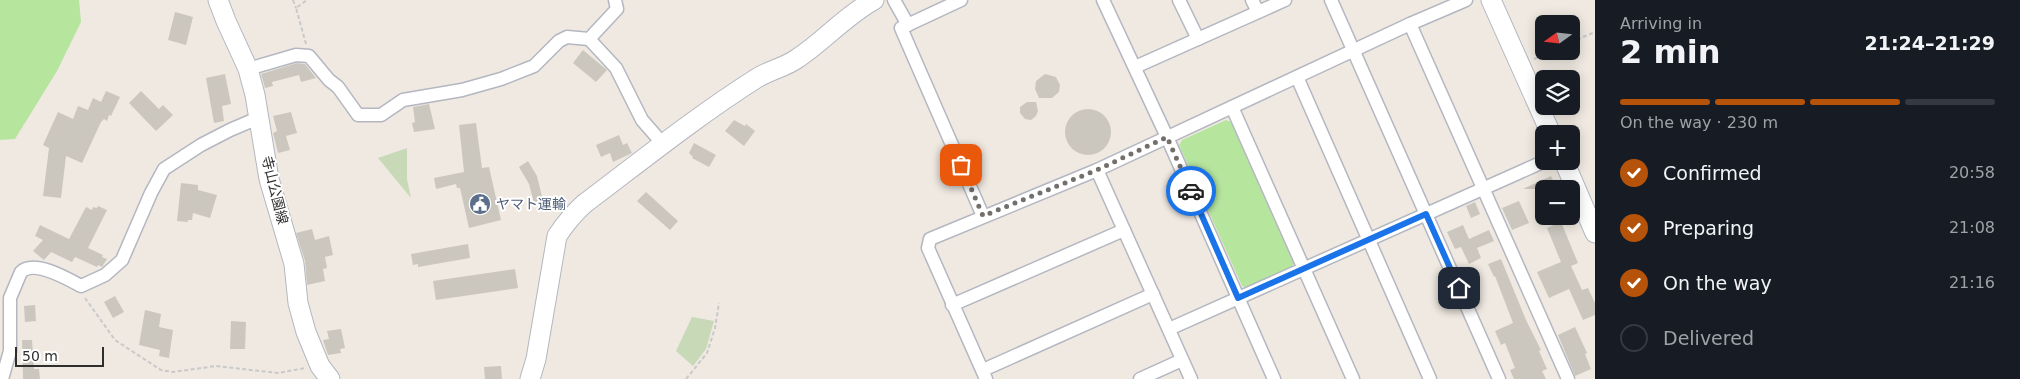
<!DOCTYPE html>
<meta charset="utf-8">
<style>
:root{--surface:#171b24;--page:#242831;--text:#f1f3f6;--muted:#9ea1a6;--line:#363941;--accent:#b45309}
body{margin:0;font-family:"DejaVu Sans","Noto Sans JP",sans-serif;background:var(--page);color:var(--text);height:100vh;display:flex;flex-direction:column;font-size:19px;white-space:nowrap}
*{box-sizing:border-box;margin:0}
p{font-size:16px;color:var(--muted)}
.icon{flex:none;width:28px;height:28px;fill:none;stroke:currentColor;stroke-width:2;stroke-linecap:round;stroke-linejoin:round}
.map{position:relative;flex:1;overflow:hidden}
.drawer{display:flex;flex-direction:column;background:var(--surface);width:425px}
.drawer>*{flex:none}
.needle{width:32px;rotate:255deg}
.buttons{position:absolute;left:1535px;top:15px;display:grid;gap:10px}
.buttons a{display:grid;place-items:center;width:45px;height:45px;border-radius:8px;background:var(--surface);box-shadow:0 2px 12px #0003;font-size:25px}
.scale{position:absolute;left:15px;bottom:12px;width:89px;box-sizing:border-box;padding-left:5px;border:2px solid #2e2e2e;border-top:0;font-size:14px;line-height:18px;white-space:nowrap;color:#2e2e2e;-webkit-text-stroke:4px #fff;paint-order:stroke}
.pin{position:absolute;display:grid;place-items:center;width:42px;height:42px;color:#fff;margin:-21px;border-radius:10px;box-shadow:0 2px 8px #0006}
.courier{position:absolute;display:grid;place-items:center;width:50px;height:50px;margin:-25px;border:4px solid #1a73e8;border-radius:50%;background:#fff;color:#222;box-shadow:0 1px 6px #0007}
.headline em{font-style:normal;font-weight:600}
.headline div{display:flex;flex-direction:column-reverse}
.headline{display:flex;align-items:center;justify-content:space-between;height:85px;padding:0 25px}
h1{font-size:32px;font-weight:600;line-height:38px}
.bar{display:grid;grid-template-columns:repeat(4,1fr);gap:8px 5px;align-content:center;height:60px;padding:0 25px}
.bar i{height:6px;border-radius:4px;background:var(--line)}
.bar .selected{background:var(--accent)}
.bar p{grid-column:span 4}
ol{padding:0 25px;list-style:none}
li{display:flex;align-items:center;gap:15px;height:55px}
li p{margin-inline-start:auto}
li .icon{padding:5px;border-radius:50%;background:var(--accent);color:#fff;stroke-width:4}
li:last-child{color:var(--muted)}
li i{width:28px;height:28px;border:2px solid var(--line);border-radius:50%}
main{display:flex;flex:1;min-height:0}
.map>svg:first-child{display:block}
</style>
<main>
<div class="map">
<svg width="1595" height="379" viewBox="0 0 1595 379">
<rect width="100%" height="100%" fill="#efe9e1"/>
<g fill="#b6e59e">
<path d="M0 0H79L81 22 57 71 15 139 0 140Z"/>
<path d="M1226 120 1231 122 1295 262 1291 268 1247 288 1242 286 1179 145 1182 140Z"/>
</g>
<g fill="#c8d9b8">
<path d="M407 148V179L411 198 378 158Z"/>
<path d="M692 317 714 321 706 349 693 366 676 351Z"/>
</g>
<g fill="#cbc7bf">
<path d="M175 12 193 17 186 45 168 40Z"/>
<path d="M583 50 607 70 596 82 573 63Z"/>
<path d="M297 63 305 64 316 78 301 82 299 75 272 82 273 86 265 88 261 74Z"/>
<path d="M225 74 231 104 222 106 224 121 214 123 206 78Z"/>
<path d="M1045 74 1056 77 1060 85 1059 92 1052 98H1039L1035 89 1036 81Z"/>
<path d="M106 91 120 97 111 116 109 115 107 121 104 119 101 122 82 163 66 156 61 198 43 196 49 148 43 145 58 112 73 119 78 106 88 110 93 98 101 102Z"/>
<path d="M141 91 159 109 163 105 173 115 156 131 129 103Z"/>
<path d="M1027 102H1036L1038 111 1036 116 1031 120 1025 119 1020 113V107Z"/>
<path d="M429 104 435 129 414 132 412 123 415 122 413 107Z"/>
<circle cx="1088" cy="132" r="23"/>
<path d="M291 112 297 133 286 136 290 150 278 153 273 133 277 131 273 116Z"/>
<path d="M734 120 745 126 746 124 755 131 744 146 725 131Z"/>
<path d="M476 123 482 168 489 167 501 220 469 228 460 188H457L456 184 436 189 434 178 464 172 459 125Z"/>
<path d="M619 135 623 145 627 143 632 153 613 162 610 153 601 157 596 145Z"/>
<path d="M694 143 716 155 709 167 692 158 693 157 689 153Z"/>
<path d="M528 161 537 176 543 201 534 203 529 184 519 167Z"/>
<path d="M1551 176 1557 189H1523Z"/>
<path d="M181 183 198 185V190L217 195 210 218 193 213 192 220H188V222L177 221Z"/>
<path d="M646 192 678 221 670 230 637 201Z"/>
<path d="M1519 201 1529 223 1512 230 1502 208Z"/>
<path d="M1475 202 1480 214 1471 218 1466 206Z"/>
<path d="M98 206 107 210 88 248 103 255 102 257 107 259 102 267 98 265 97 267 75 257 72 262 51 252 44 260 33 251 43 240 35 236 40 225 69 239 86 207 92 210 93 207 97 208Z"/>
<path d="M1561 222 1578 263 1571 266 1582 290 1588 288 1595 303V315L1583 320 1569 289 1549 298 1537 272 1561 262 1547 228Z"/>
<path d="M1463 225 1469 239 1489 230 1494 241 1477 248 1481 258 1469 264 1461 247 1455 249 1447 232Z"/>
<path d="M312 229 315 240 329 236 333 255 325 257 327 268 323 269 325 281 307 285 305 261 296 233Z"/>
<path d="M468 244 470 258 418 267V264L413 265 411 254Z"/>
<path d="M1501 259 1526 320 1541 350 1539 351 1547 369 1542 371 1546 379H1514L1510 370 1515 368 1505 343 1501 345 1495 331 1513 323 1495 276 1494 277 1488 264Z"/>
<path d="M515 269 518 288 436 300 433 281Z"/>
<path d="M115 296 124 312 113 318 104 302Z"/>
<path d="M35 305 36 321 25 322 24 306Z"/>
<path d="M145 310 161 314 159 327 173 330 169 358 159 356 160 350 139 345Z"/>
<path d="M231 321 246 322 245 349H230Z"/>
<path d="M1575 327 1587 353 1585 354 1591 369 1575 376 1558 335Z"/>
<path d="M341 329 345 348 340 349 341 353 328 355 323 340 329 339 327 331Z"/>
<path d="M22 340H32L34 369H39L40 379H23Z"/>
<path d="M501 366 502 379H485L484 367Z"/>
</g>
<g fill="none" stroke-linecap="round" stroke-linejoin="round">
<g stroke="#b4b7c1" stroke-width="15">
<g id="street">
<path d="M894 0 908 25"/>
<path d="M961 0 901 28 983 216"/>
<path d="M1103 0 1167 137 1274 379"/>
<path d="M1179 0 1198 39"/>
<path d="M1252 0 1258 12"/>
<path d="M1331 0 1499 379"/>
<path d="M1410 24 1568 379"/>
<path d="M589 39 616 68 642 120 663 144"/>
<path d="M1135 67 1285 0"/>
<path d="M248 69 296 55 309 56 329 80 338 87 358 115H381L403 100 462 90 501 79 534 66 559 41 567 37 589 39 617 9 615 0"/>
<path d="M1297 77 1430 379"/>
<path d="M1232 107 1353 379"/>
<path d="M1097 170 1191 379"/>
<path d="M952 305 1124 230"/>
<path d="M1169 329 1545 161"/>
<path d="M983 370 1153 294"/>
<path d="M2 379 10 351V298L21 272C34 259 68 279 81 286L105 275 122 260 151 193 164 169 201 145 230 130 258 118"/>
<path d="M986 379 928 248 930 239 1097 170 1410 24 1466 0"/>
<path d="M1140 379 1182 360"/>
</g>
</g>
<g stroke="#b4b7c1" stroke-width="21">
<g id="secondary">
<path d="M218 0 226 21 248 69 255 95 269 179 294 264 298 303 306 332 320 366 330 379"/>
<path d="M1491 0 1551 134"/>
<path d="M1564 161 1595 233"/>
<path d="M530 379 536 359 557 236C565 224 573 214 584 204 641 161 697 116 757 78 770 70 786 67 798 58 825 40 845 16 874 0"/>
</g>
</g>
<g stroke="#c9c9c9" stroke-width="2" stroke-dasharray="4 2.5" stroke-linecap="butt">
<path d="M293 0 296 8"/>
<path d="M1571 42 1595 32"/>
<path d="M306 44 296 8 307 0"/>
<path d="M1534 59 1551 51"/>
<path d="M85 298 115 340 161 370 173 372 216 366 278 373 305 368"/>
<path d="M686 379 707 353 715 328 719 303"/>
</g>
<use href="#street" stroke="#fff" stroke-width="12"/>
<use href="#secondary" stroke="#fff" stroke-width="19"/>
</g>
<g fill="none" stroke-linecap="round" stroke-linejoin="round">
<path stroke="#726f6d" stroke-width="5" stroke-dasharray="0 9" d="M961 165 983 216 1097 170 1167 137 1191 191"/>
<path stroke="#1a73e8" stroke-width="6" d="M1191 191 1238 298 1426 214 1459 288"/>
</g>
<defs>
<g id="civic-disc" transform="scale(1.125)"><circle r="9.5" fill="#5c6f8a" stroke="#fff"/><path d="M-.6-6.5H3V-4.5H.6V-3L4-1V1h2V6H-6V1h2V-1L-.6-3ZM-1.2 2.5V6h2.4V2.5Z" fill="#fff"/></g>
</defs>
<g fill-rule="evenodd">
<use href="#civic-disc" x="480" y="204"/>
</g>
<g text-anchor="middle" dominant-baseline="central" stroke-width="4" stroke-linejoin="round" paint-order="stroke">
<g font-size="14" fill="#2e2e2e" stroke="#fff">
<text transform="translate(275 190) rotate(76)">寺山公園線</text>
</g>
<g font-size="14" fill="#4e5e75" stroke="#fff" text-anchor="start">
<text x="496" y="204">ヤマト運輸</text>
</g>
</g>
</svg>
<div class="buttons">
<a><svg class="needle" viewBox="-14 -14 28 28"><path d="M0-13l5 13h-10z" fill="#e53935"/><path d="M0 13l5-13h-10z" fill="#9ea1a6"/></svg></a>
<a><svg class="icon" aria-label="layers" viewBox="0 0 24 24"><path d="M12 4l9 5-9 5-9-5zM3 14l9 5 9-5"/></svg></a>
<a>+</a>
<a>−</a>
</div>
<div class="scale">50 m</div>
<div class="pin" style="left:961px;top:165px;background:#ea580c"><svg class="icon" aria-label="bag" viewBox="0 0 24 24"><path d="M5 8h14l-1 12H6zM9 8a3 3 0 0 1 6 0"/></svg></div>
<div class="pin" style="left:1459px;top:288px;background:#1f2937"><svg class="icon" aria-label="home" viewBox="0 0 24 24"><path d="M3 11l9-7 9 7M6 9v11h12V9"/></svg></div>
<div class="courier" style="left:1191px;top:191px"><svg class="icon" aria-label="car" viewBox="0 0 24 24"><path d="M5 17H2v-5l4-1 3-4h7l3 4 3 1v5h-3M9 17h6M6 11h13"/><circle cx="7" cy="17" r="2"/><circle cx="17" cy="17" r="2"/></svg></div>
</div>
<section class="drawer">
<div class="headline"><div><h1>2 min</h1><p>Arriving in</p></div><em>21:24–21:29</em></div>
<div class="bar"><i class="selected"></i><i class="selected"></i><i class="selected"></i><i></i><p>On the way · 230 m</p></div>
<ol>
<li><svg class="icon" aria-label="check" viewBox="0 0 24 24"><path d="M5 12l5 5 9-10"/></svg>Confirmed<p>20:58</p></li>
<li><svg class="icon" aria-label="check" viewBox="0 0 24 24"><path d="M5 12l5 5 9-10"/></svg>Preparing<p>21:08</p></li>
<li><svg class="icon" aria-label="check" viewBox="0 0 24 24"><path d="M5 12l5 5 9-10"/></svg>On the way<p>21:16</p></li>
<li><i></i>Delivered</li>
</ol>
</section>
</main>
